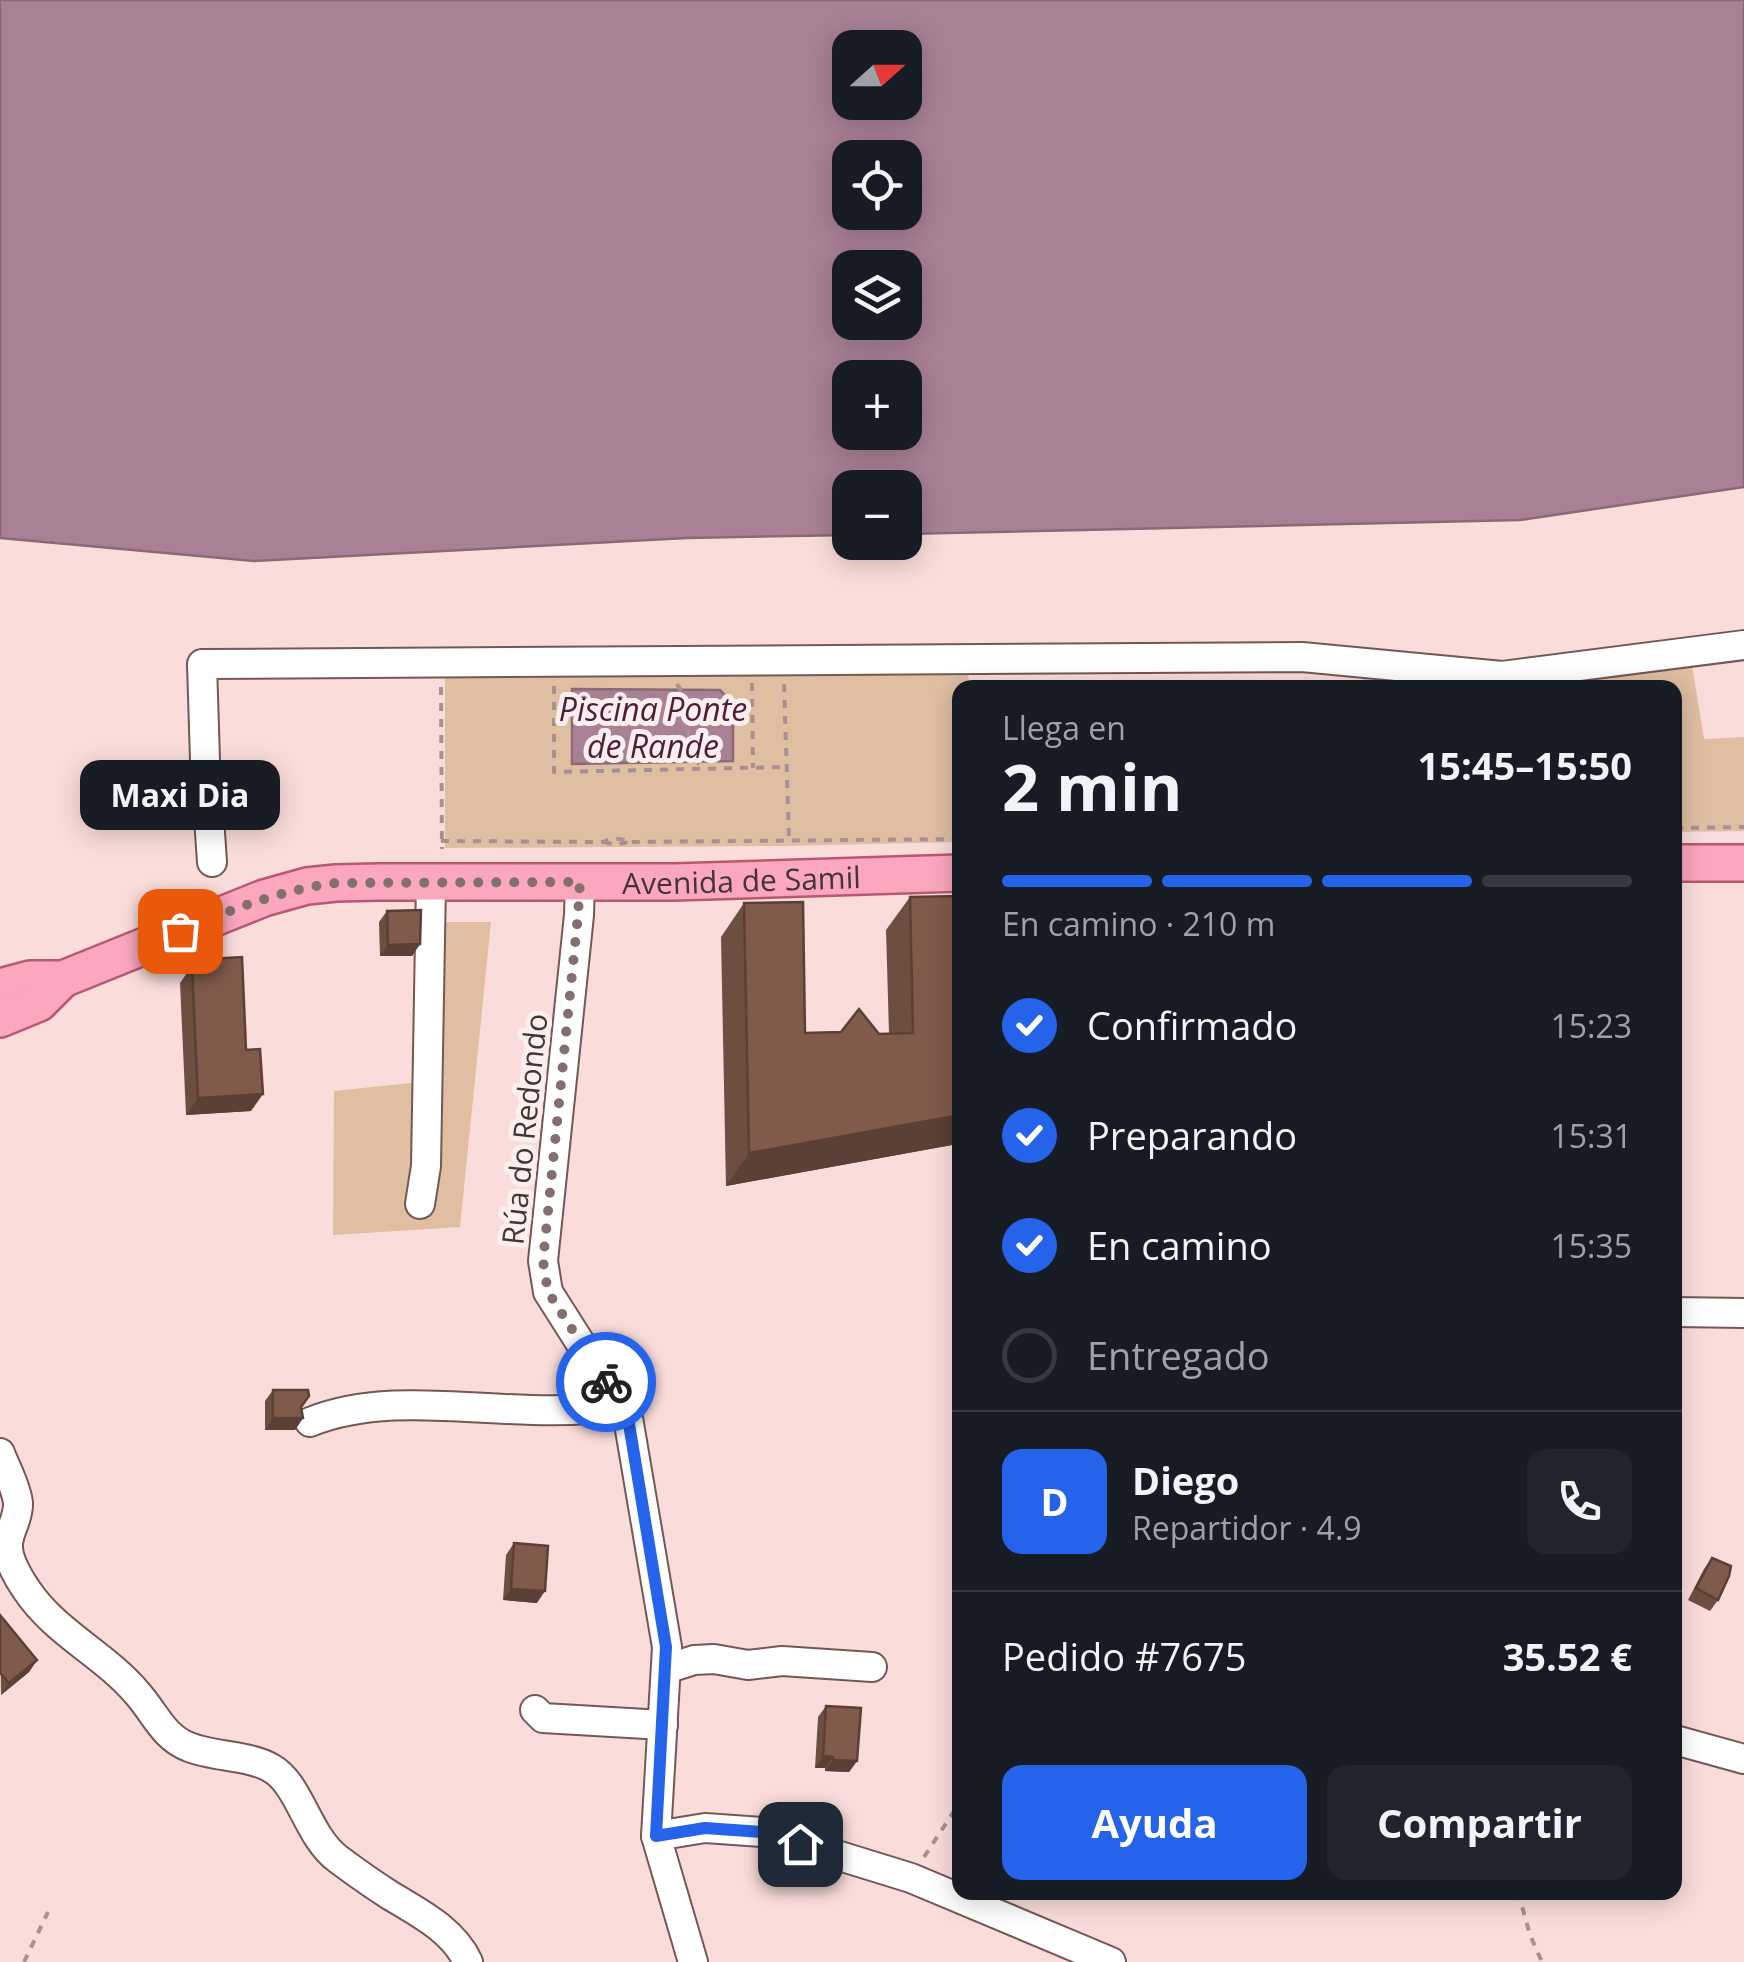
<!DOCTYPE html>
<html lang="es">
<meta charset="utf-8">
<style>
:root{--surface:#171b24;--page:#20242c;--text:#f1f3f6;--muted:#9ea1a6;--line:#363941;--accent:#2563eb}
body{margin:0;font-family:"Open Sans",sans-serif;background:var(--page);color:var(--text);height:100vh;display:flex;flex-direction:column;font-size:38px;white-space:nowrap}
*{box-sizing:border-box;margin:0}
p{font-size:32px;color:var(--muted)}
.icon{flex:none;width:55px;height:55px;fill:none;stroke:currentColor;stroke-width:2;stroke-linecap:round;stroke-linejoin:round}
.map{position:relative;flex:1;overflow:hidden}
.sheet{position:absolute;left:952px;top:680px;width:730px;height:1220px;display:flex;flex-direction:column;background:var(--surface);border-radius:20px;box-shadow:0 5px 25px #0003}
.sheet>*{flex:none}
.needle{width:65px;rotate:69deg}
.tools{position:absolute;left:832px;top:30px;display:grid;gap:20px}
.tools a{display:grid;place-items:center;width:90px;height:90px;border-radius:20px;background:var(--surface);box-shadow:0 5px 25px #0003;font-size:50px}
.pin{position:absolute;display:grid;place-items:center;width:85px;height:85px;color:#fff;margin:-42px;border-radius:20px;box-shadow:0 5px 15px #0006}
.courier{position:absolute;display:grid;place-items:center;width:100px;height:100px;margin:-50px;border:8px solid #2563eb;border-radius:50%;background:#fff;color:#222;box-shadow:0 2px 12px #0007}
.bubble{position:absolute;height:70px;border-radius:20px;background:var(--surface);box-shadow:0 5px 25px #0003;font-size:32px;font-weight:700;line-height:70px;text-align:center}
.summary em{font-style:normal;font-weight:700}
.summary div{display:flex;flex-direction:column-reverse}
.summary{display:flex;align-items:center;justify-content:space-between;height:170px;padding:0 50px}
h1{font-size:65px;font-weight:700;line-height:75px}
.bar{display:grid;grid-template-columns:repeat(4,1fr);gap:15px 10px;align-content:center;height:120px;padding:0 50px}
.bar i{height:12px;border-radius:8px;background:var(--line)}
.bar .on{background:var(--accent)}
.bar p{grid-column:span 4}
.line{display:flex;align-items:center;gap:25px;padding:0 50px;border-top:2px solid var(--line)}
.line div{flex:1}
.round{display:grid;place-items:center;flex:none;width:105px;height:105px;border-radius:20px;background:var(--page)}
ol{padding:0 50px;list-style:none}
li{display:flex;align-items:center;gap:30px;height:110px}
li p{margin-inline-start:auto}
li .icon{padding:10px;border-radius:50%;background:var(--accent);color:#fff;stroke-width:4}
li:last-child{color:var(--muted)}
li i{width:55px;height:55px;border:5px solid var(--line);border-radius:50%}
.action{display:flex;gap:20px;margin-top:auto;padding:20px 50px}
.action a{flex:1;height:115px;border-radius:20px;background:var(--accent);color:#fff;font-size:40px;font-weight:700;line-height:115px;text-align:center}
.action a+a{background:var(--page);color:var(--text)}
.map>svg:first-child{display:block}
</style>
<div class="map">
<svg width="1744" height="1962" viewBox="0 0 1744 1962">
<rect width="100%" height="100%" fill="#fadddb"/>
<g fill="#dfbea2">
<path d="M1692 665 1704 739 1744 737V831L1675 832V688H1542Z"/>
<path d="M968 670 969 687 960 688V842L782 846 445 848V674Z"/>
<path d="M1362 679 1466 687H1361Z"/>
<path d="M424 922H491L460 1227 333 1235 334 1091 420 1082Z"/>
</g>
<g fill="#a88194" stroke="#8a6a77" stroke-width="2.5" fill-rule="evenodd">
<path d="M0 0H1744V487L1520 520 905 534V488H850V535L687 538 254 561 0 538ZM850 48H905V102H850ZM850 158H905V212H850ZM850 268H905V322H850ZM850 378H905V432H850Z"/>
<path d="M572 689 720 690 733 704V761L572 764Z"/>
</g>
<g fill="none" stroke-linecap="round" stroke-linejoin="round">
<g stroke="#755754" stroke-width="32">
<g id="minor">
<path d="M212 862 205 760 202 664 1302 657 1502 676 1744 645"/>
<path d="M580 882 579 915 543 1261 548 1292 628 1418 667 1647 656 1836 693 1962"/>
<path d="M420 1204 426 1166 431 882"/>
<path d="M1675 1312 1744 1313"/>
<path d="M310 1422C404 1384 521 1425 620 1404"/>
<path d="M0 1453C6 1469 16 1486 18 1503 19 1519 7 1533 8 1547 8 1560 19 1579 26 1589 55 1633 104 1654 137 1693 155 1713 163 1737 189 1747 213 1757 249 1755 271 1768 300 1784 307 1836 338 1859 354 1871 371 1883 388 1894 417 1912 453 1929 468 1962"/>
<path d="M666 1669 694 1660 714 1659 748 1665 782 1661 872 1667"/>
<path d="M535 1710 543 1718 663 1725"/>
<path d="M1675 1740 1744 1759"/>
<path d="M656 1836 705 1828 762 1832 911 1878 1111 1962"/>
</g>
</g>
<g stroke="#b95971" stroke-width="40">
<g id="major">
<path d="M1675 863H1744"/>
<path d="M0 987 30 979H63"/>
<path id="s1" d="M0 1019 39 1003 63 979 264 898 307 886 336 883 379 882H674L960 873"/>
</g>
</g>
<g stroke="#a79190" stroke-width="4" stroke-dasharray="8 8" stroke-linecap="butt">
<path d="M964 682 965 686 972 688"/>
<path d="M752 683 753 768"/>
<path d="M677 684 689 704 688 752 704 769"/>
<path d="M784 684 789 839"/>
<path d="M554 686V772L786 767"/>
<path d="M441 687 442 849"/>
<path d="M163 799 185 797"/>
<path d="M1675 828 1744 827"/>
<path d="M441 841 604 842C610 837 622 838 628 842L960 839"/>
<path d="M604 842 616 845 628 842"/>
<path d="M924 1857 960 1802"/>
<path d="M1518 1892 1530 1935 1542 1962"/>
<path d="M24 1962 48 1912"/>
</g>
<use href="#minor" stroke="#fff" stroke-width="28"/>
<use href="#major" stroke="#fba7be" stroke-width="35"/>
</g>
<g fill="#6e4e41">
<path d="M960 896V1134L952 1145 726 1186 721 937 744 903 805 1033H889L886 930 910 897Z"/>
<path d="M387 911 420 944 412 956H380L379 922Z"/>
<path d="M210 959 246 1050 251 1111 186 1115 180 983 192 966H205Z"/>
<path d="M273 1390 301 1407 303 1418 295 1430H265V1401Z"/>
<path d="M514 1543 537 1603 503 1600 506 1555Z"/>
<path d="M1712 1558 1718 1600 1710 1611 1688 1600 1704 1569Z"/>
<path d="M0 1615 37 1660 29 1672 1 1695Z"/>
<path d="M826 1706 857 1761 849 1772 825 1771V1768H815L818 1717Z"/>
</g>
<g fill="#5a4035">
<path d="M420 944 412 956H380L388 945Z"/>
<path d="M263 1094 251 1111 186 1115 198 1098Z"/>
<path d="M960 1115V1134L952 1145 726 1186 749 1153Z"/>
<path d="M273 1418H303L295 1430H265Z"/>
<path d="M511 1589 545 1591 537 1603 503 1600Z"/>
<path d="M37 1660 29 1672 1 1695 9 1683Z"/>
<path d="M823 1756 833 1757 825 1768H815Z"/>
<path d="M833 1760 857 1761 849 1772 825 1771Z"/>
</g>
<g fill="#805b4c" stroke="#5a4035" stroke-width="2.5">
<path d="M960 896V1115L749 1153 744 903 803 902 805 1033 841 1032 859 1009 879 1034 913 1033 910 897Z"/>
<path d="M421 910 420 944 388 945 387 911Z"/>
<path d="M242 957 246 1050 260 1049 263 1094 198 1098 192 966 210 965V959Z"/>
<path d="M273 1390H308L309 1396 301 1407 303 1418H273Z"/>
<path d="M514 1543 548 1546 545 1591 511 1589Z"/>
<path d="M1712 1558 1731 1566 1729 1576 1718 1600 1696 1588Z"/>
<path d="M0 1615 37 1660 9 1683 0 1673Z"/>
<path d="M826 1706 861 1708 857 1761 833 1760V1757L823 1756Z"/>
</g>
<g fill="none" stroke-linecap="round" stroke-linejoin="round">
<path stroke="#83706e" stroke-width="10" stroke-dasharray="0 18" d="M180 931C231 910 280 890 336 883L580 882 578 915 543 1261 548 1292 606 1382"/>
<path stroke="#2563eb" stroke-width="12" d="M606 1382 628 1418 666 1647 656 1836 705 1828 762 1832 800 1844"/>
</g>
<g text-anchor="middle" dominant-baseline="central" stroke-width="10" stroke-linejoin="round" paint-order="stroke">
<g font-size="30" fill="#433534" stroke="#fdefed">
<text stroke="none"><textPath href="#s1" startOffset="772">Avenida de Samil</textPath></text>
<text transform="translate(524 1129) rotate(-84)">Rúa do Redondo</text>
</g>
<g font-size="32" font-style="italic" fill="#4f1d3a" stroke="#fdefed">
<text x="653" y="708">Piscina Ponte<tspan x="653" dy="37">de Rande</tspan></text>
</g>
</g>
</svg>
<div class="tools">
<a><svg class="needle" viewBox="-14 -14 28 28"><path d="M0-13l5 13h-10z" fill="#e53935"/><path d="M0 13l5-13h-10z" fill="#9ea1a6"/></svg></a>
<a><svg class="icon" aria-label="locate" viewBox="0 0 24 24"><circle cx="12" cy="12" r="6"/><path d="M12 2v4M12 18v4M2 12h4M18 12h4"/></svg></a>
<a><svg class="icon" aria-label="layers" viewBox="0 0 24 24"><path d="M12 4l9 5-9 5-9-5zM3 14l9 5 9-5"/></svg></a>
<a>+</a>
<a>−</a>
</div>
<div class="pin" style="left:180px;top:931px;background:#ea580c"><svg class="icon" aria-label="bag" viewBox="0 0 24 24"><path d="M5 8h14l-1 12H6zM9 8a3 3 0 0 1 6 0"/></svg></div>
<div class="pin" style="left:800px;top:1844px;background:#1f2937"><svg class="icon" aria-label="home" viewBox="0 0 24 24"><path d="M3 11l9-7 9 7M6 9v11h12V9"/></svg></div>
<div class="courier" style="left:606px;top:1382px"><svg class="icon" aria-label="bike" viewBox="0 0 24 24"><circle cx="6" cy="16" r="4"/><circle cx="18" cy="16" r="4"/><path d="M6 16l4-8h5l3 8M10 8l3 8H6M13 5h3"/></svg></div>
<div class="bubble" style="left:80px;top:760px;width:200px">Maxi Dia</div>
<section class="sheet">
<div class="summary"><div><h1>2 min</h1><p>Llega en</p></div><em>15:45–15:50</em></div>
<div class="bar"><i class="on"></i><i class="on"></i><i class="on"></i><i></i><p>En camino · 210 m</p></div>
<ol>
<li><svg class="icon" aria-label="check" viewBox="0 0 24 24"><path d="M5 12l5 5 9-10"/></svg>Confirmado<p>15:23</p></li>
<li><svg class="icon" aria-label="check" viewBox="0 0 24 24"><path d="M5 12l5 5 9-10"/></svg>Preparando<p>15:31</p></li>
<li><svg class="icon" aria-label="check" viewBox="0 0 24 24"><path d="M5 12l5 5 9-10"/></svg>En camino<p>15:35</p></li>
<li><i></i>Entregado</li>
</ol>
<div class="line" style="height:180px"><b class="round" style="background:var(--accent);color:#fff">D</b><div><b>Diego</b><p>Repartidor · 4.9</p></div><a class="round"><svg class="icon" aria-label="phone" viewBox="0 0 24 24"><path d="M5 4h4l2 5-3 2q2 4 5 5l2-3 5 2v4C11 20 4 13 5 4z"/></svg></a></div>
<div class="line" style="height:130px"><div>Pedido #7675</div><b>35.52 €</b></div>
<div class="action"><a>Ayuda</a><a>Compartir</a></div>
</section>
</div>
